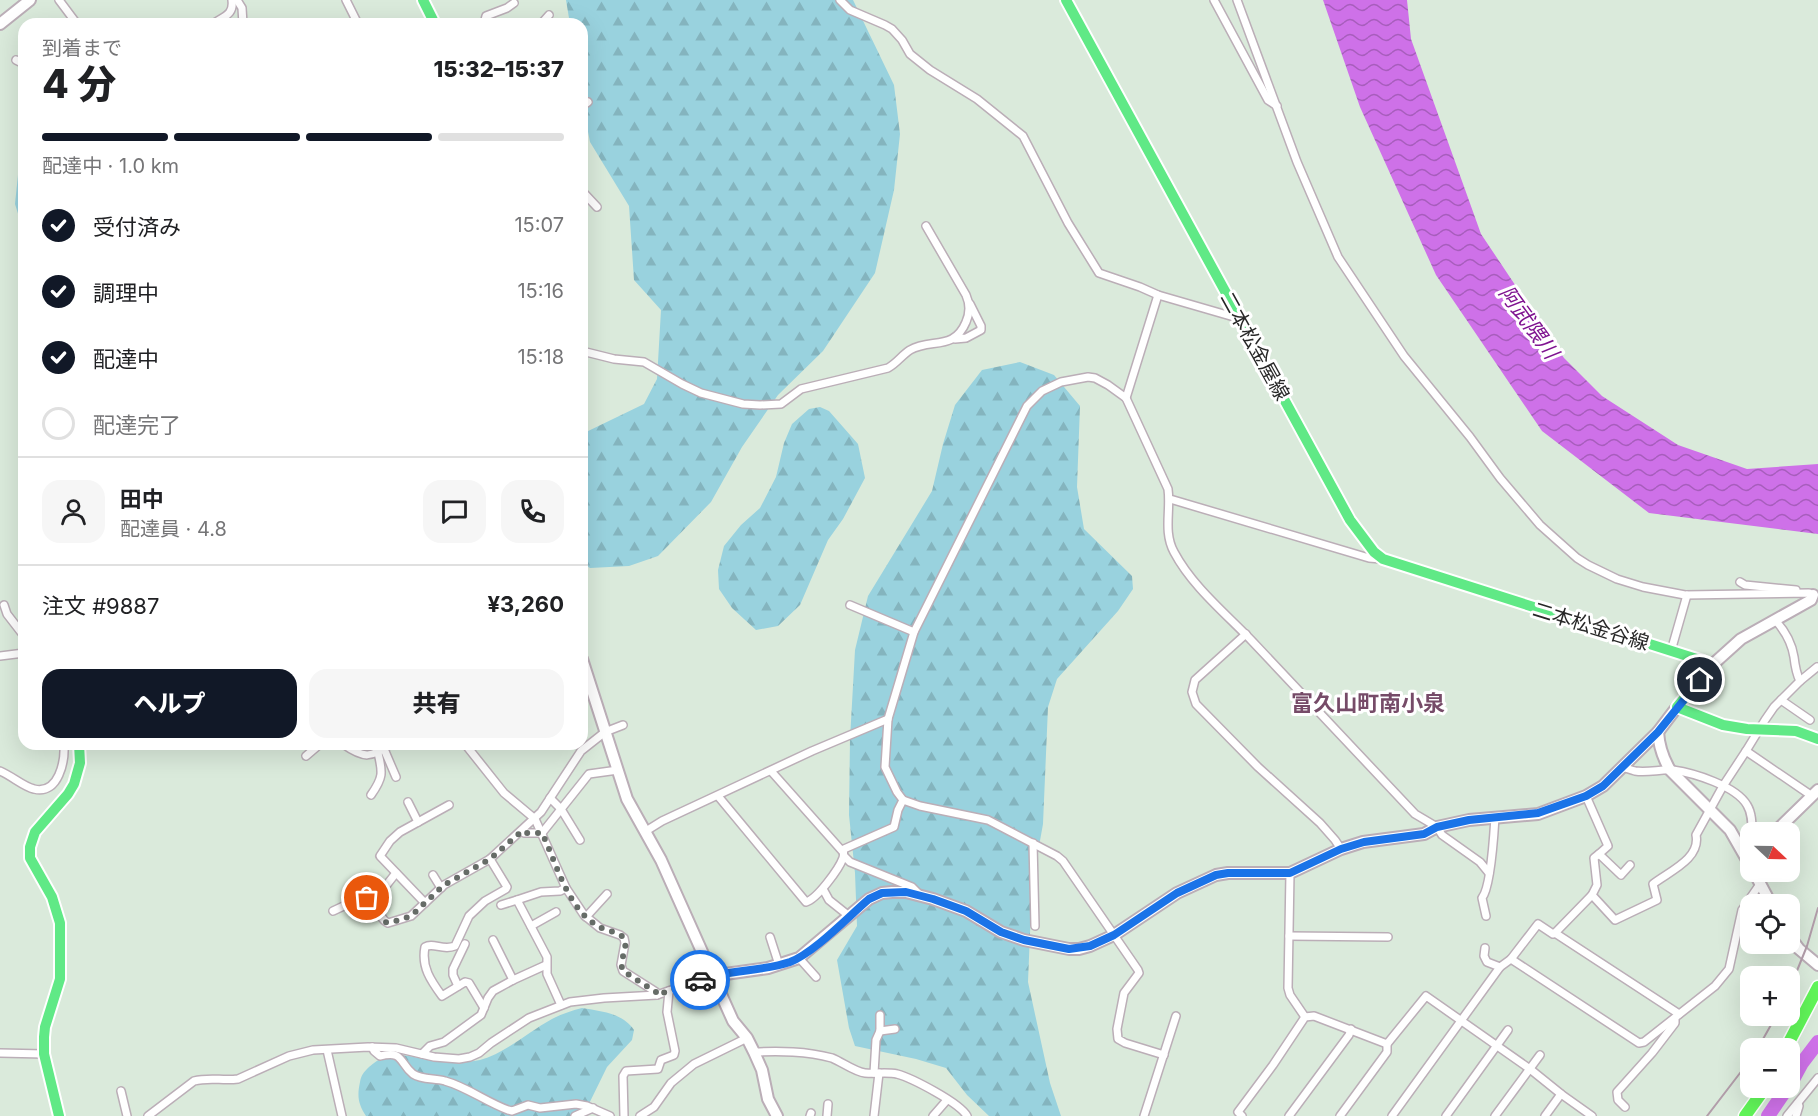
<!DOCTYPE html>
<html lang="ja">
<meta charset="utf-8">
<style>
:root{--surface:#fff;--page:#f6f6f6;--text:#202124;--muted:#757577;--line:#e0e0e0;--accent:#111827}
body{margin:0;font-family:Inter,"Noto Sans JP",sans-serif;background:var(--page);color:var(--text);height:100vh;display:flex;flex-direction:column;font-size:22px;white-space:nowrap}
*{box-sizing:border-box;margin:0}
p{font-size:20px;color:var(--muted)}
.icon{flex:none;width:33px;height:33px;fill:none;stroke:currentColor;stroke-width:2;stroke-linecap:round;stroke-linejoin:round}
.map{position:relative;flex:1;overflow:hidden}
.sheet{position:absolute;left:18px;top:18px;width:570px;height:732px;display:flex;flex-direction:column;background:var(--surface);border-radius:18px;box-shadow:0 6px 24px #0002}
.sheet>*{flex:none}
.needle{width:39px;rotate:112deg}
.fabs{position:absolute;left:1740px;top:822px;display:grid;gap:12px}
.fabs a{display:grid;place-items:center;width:60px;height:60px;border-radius:12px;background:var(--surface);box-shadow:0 6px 24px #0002;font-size:30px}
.pin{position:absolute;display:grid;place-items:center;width:51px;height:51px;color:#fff;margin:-26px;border:3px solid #fff;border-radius:50%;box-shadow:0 2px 6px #0007}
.courier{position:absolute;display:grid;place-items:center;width:60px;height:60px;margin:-30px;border:4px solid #1a73e8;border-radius:50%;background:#fff;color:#222;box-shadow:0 2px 8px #0007}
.headline em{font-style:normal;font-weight:800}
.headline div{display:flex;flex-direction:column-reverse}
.headline{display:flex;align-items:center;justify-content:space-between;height:102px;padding:0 24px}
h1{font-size:39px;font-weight:800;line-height:45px}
.bar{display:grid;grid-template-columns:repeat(4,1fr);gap:9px 6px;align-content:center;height:72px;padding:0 24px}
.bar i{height:8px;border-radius:4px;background:var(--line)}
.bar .selected{background:var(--accent)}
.bar p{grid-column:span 4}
.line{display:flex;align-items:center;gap:15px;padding:0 24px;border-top:2px solid var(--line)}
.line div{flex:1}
.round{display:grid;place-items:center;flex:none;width:63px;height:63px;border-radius:18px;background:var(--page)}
ol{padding:0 24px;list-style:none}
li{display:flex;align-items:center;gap:18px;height:66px}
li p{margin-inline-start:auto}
li .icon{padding:6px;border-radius:50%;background:var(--accent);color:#fff;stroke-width:4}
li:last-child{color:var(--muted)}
li i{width:33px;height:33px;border:3px solid var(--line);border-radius:50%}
.cta{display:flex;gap:12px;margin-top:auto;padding:12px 24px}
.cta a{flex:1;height:69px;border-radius:18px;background:var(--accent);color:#fff;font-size:24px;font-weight:800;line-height:69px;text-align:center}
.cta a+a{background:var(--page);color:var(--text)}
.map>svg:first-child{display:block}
</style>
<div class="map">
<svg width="1818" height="1116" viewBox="0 0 1818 1116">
<defs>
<pattern id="forest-firs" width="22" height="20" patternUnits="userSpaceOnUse" patternTransform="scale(1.5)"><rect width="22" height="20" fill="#99d2de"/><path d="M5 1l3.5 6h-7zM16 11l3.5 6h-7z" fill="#84b4be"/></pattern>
<pattern id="water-waves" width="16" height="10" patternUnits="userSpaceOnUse" patternTransform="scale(1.5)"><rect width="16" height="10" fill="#ce71e8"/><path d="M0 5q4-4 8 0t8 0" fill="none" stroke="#a75dbc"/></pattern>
</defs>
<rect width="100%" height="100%" fill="#daeadb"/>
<g fill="url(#forest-firs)">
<path d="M566 0H853L894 85 900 134 894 190 875 273 823 351 778 395 742 447 711 502 658 556 629 566 590 568 582 563V436L584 433 644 404 657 379 661 310 634 280 629 206 590 142 582 101V24H570Z"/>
<path d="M24 117V233L15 204Z"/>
<path d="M1020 362 1054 375 1080 406 1077 487 1084 529 1132 576 1133 589 1118 611 1057 679 1048 707 1043 824 1032 885 1028 982 1050 1083 1061 1116H989L967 1095 946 1068 916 1059 855 1046 849 1028 837 960 857 926 855 873 849 815 850 739 855 650 868 596 932 491 943 444 955 405 982 370Z"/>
<path d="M820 407 829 411 858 444 865 478 843 519 828 540 800 605 778 626 756 630 732 608 719 589 718 570 724 546 741 525 760 508 776 477 784 443 792 424 809 409Z"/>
<path d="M582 1008C600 1011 623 1013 634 1030L632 1040 607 1067 583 1116H366C358 1104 357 1096 360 1082 361 1075 364 1072 369 1067 391 1047 409 1057 434 1061 448 1063 466 1063 480 1060 506 1053 528 1032 552 1019 561 1014 571 1011 582 1008Z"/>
</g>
<path fill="url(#water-waves)" d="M1323 0H1407L1411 39 1481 234 1564 358 1602 396 1678 445 1747 469 1818 464V534L1649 513 1542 431 1436 275 1360 107Z"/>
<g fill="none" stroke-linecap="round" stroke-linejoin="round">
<g stroke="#ce71e8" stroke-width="14">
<path d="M1790 1085 1802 1063 1818 1042"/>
<path d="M1768 1116 1787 1088"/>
</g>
<g stroke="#bbaeb7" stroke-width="10">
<g id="street">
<path d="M59 0 77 24"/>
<path d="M237 0 242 8 243 24"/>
<path d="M346 0 358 24"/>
<path d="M840 0 850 10 885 25 892 29 902 40 910 54 930 70 977 99 1023 136 1068 223 1099 273 1140 287 1158 295 1234 317 1239 316"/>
<path d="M1214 0 1268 100 1277 106"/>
<path d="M1237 0 1297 162 1338 257 1404 356 1470 437 1500 478 1540 525 1577 558 1588 565 1617 579 1643 587 1685 595 1809 593 1813 595"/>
<path d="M213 24C224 16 234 15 232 0"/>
<path d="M484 24 486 16 507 8 514 3"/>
<path d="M541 24 549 15"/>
<path d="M16 60 24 64"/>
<path d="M582 106 588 102"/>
<path d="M582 191 597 207"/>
<path d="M955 339 966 338 981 330V326L970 304"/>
<path d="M582 351 614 359 644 362 682 384 701 393 743 404 760 405 781 404 801 389 888 368C897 363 902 355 910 350 931 338 954 351 966 322 970 313 970 304 966 295L926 226"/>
<path d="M1126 398 1158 295"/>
<path d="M1170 499 1369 558 1381 559"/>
<path d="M1740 582 1745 585 1796 590"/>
<path d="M4 605 7 614 24 636"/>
<path d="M850 605 914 632"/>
<path d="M1246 634 1195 680 1192 692 1196 704 1258 767 1320 823 1335 840 1341 849"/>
<path d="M1671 651 1687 595"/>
<path d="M0 656 24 653"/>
<path d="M1800 681 1817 667"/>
<path d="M1781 700 1810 720"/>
<path d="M343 744C364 759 371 758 391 744"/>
<path d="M465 744 504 793 535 819 566 888 584 915 600 928 620 935 624 938 625 943 621 965 623 971 656 992 657 995"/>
<path d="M384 749 396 777"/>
<path d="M1746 751 1812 796"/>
<path d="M306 756 320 744"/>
<path d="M1622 767C1626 768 1631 770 1635 771 1648 773 1661 769 1673 770 1694 773 1736 786 1747 805 1752 813 1752 823 1752 832"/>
<path d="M0 771C12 776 24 787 34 789 59 795 65 761 64 744"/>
<path d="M771 771 843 852"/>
<path d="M371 795C383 778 383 773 378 753"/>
<path d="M718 796 806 902C817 899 839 869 843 858 844 855 843 852 844 849L894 827 898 810 903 800"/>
<path d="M1586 796 1608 846 1599 854 1621 875 1630 865"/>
<path d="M550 798 561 809 580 840"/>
<path d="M408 802 418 822"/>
<path d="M522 831 524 833H542L589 774 618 770"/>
<path d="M646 831 662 821 812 751 888 719"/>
<path d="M1033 843 1035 926"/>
<path d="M1599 854 1594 858 1597 885 1592 895 1555 933 1679 1014"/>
<path d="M844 856 850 862 912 887 919 894"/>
<path d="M396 873 374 901C377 908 380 919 388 923L411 916 444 885 490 859"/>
<path d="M1290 873 1288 988 1290 995 1305 1017"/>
<path d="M433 875 441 888"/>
<path d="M823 889 829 900 849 916"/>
<path d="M1592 895 1615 920 1657 900 1653 884C1668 872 1701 859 1696 835L1723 786 1746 751 1765 720 1774 707 1800 681C1796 673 1795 666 1794 657 1792 644 1785 631 1776 621"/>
<path d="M517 900 541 892 560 891 566 888"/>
<path d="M425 903 380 856 390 841 400 832 449 805"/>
<path d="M501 905 517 900 547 957V974L561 1005"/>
<path d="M333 911 363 897 374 901"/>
<path d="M1486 916 1482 898C1491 887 1494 833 1495 817"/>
<path d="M586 917 607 894"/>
<path d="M531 926 556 912"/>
<path d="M1289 936 1388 937"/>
<path d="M770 937 779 965"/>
<path d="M493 940 513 980"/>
<path d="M1485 948 1484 956 1487 962 1500 967"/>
<path d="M799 958 816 977"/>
<path d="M1511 959 1538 924 1553 934 1555 933"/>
<path d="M458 986 453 975V969L465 944"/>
<path d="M484 1008 469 983 465 982 442 996C431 981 421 967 425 947 433 942 443 951 455 946L469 916 485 901 506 889 507 887 490 859 541 812 581 751 605 732 623 725"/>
<path d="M880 1031 895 1029"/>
<path d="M372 1047 374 1051 380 1056C404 1050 399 1063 413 1074 422 1080 435 1078 445 1081 467 1087 486 1102 508 1110L512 1111 528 1105 540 1108 576 1104 587 1106 610 1116"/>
<path d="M327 1050 342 1116"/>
<path d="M754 1052C780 1051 806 1051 832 1058 842 1062 855 1072 865 1073 876 1074 887 1072 897 1074 912 1078 960 1103 967 1116"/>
<path d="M0 1053 44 1054"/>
<path d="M422 1054 430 1046 444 1042 481 1015 488 998 493 991 513 980 546 965"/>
<path d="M1164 1055 1125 1043 1118 1039 1117 1029 1124 993 1139 973 1138 970 1063 861 1057 856 988 820 920 806 903 800 897 792 885 767 888 719 914 632 1027 406 1042 391 1061 382 1088 377 1095 378 1108 385 1126 398 1168 489C1171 510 1163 532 1174 552 1192 586 1225 613 1252 641 1306 698 1360 756 1415 814L1437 827 1442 835 1480 862 1489 873"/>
<path d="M874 1073 876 1040 880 1031V1015"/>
<path d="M121 1091 127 1116"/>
<path d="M1625 1107 1618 1100 1617 1092 1652 1053 1675 1023V1020"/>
<path d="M148 1116 194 1081C209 1077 223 1081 238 1079L289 1056 313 1050 368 1047 396 1048 434 1057 459 1059 470 1057 479 1053 491 1043 529 1018 570 1002 604 998 657 995 711 976"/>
<path d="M575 1116 593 1108"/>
<path d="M624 1116 623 1076 626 1071 658 1069 661 1060 674 1055 675 1051 667 1012 669 991"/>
<path d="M640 1116 654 1107 671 1083 694 1064 747 1038"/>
<path d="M810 1116 811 1113"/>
<path d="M827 1116 828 1104"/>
<path d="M874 1116 879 1073"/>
<path d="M933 1116 947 1100"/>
<path d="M1144 1116 1176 1016"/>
<path d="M1242 1116 1238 1112 1273 1065 1305 1017 1314 1016 1387 1044 1426 996 1530 1069 1561 1094 1592 1116"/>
<path d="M1289 1116 1349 1035 1351 1029"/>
<path d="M1340 1116 1387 1052V1044"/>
<path d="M1392 1116 1500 967 1511 959 1639 1043 1644 1042 1715 986 1729 969 1742 910 1760 884"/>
<path d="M1446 1116 1508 1030"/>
<path d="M1495 1116 1540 1055"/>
<path d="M1545 1116 1561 1094"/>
<path d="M1787 1116 1818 1078"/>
<path d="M1796 1116 1799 1106 1798 1103"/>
</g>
</g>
<g stroke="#bbaeb7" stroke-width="14">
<g id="secondary">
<path d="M0 24 30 0"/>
<path d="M582 659 627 799 661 860 733 1021 747 1038 754 1052 762 1070 768 1099 777 1116"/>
<path d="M1711 666 1741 639 1811 600 1813 595"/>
<path d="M1658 732C1659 747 1663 758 1670 770L1730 830 1750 865"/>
<path d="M1775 832 1818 790"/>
<path d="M1754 872 1771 904"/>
<path d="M1790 937 1799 949 1818 965"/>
<path d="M711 976 768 968 799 958 869 899 882 893 892 892H906L933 899 966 911 1001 932 1024 940 1069 949H1079L1090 946 1114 935 1177 893 1216 875 1228 873H1290L1341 849 1363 842 1424 834 1437 827 1469 820 1538 814 1586 796 1603 786 1658 732 1677 707"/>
</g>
</g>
<g stroke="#fff" stroke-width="14">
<g id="primary">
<path d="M423 0 435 24"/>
<path d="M1066 0 1350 520 1374 552 1383 559 1703 661 1711 666 1677 707 1723 725 1747 729 1796 731 1818 739"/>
<path d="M59 1116 44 1054V1037L45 1027 60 979V923L52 897 30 858V847L35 832 68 794 74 784 80 763 79 744"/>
</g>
</g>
<g stroke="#fff" stroke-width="15">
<g id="highway">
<path d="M1786 1048 1818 987"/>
<path d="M1745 1116 1765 1088"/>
</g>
</g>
<use href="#street" stroke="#fff" stroke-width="7"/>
<use href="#secondary" stroke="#fff" stroke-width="10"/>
<use href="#primary" stroke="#60e986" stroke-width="10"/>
<use href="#highway" stroke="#61f659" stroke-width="12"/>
<g stroke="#b29daa" stroke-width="2">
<path d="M1790 988 1807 946 1818 908"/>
<path d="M1758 1048 1776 1016"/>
<path d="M1707 1116 1750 1060"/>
</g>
</g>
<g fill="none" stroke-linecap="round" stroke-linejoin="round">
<path stroke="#666c67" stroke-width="6" stroke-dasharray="0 10.8" d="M367 898 374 901 385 922 390 923 411 916 444 885 490 859 522 831 524 833H542C555 860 565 899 588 919 593 923 598 927 604 929 610 932 621 932 624 939 629 949 618 960 623 971L656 992 657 995 700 980"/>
<path stroke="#1a73e8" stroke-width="8" d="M700 980C729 969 761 972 790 962 814 953 849 916 869 899L882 893 906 892 933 899 966 911 1001 932 1024 940 1069 949 1090 946 1114 935 1177 893 1216 875 1228 873H1290L1341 849 1364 842 1424 834 1437 827 1469 820 1538 813 1586 796 1603 786 1658 732 1700 680"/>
</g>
<g text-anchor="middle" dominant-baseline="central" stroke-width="6" stroke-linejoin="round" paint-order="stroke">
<g font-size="20" fill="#282828" stroke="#fff">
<text transform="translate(1255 346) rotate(61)">二本松金屋線</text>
<text transform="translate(1591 626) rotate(17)">二本松金谷線</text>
</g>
<g font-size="21" font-style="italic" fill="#7f1390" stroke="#fff">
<text transform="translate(1529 322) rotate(54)">阿武隈川</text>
</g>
<g font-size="22" font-weight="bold" fill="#764b68" stroke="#fff">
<text x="1368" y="703">富久山町南小泉</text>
</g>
</g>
</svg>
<div class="fabs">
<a><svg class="needle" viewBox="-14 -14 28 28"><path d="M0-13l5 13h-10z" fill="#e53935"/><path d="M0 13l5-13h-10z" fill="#757577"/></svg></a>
<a><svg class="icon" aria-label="locate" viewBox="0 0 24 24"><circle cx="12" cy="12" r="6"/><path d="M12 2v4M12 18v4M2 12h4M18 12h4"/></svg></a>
<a>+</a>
<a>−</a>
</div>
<div class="pin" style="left:367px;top:898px;background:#ea580c"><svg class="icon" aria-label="bag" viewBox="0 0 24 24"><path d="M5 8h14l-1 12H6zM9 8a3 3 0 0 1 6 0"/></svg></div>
<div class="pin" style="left:1700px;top:680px;background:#1f2937"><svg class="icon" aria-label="home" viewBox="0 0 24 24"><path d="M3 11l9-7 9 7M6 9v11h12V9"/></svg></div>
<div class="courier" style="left:700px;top:980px"><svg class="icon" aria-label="car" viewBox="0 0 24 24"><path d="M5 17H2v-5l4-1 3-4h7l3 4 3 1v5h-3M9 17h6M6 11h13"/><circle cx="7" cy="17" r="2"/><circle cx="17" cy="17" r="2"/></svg></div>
<section class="sheet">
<div class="headline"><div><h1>4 分</h1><p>到着まで</p></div><em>15:32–15:37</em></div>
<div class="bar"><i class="selected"></i><i class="selected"></i><i class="selected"></i><i></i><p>配達中 · 1.0 km</p></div>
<ol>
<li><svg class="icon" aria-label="check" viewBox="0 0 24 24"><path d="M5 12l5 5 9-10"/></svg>受付済み<p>15:07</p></li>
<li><svg class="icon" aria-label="check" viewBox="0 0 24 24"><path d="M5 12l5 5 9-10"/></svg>調理中<p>15:16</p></li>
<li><svg class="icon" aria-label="check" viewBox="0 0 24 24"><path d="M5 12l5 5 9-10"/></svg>配達中<p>15:18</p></li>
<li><i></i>配達完了</li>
</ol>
<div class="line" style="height:108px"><a class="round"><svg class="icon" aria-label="person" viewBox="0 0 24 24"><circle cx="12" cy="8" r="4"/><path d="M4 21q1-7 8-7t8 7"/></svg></a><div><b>田中</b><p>配達員 · 4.8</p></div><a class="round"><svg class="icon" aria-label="chat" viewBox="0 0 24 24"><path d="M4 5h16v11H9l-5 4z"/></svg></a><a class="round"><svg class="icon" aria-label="phone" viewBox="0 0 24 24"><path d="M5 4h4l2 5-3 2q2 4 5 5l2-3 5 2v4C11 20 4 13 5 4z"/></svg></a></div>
<div class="line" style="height:78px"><div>注文 #9887</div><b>¥3,260</b></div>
<div class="cta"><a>ヘルプ</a><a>共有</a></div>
</section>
</div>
